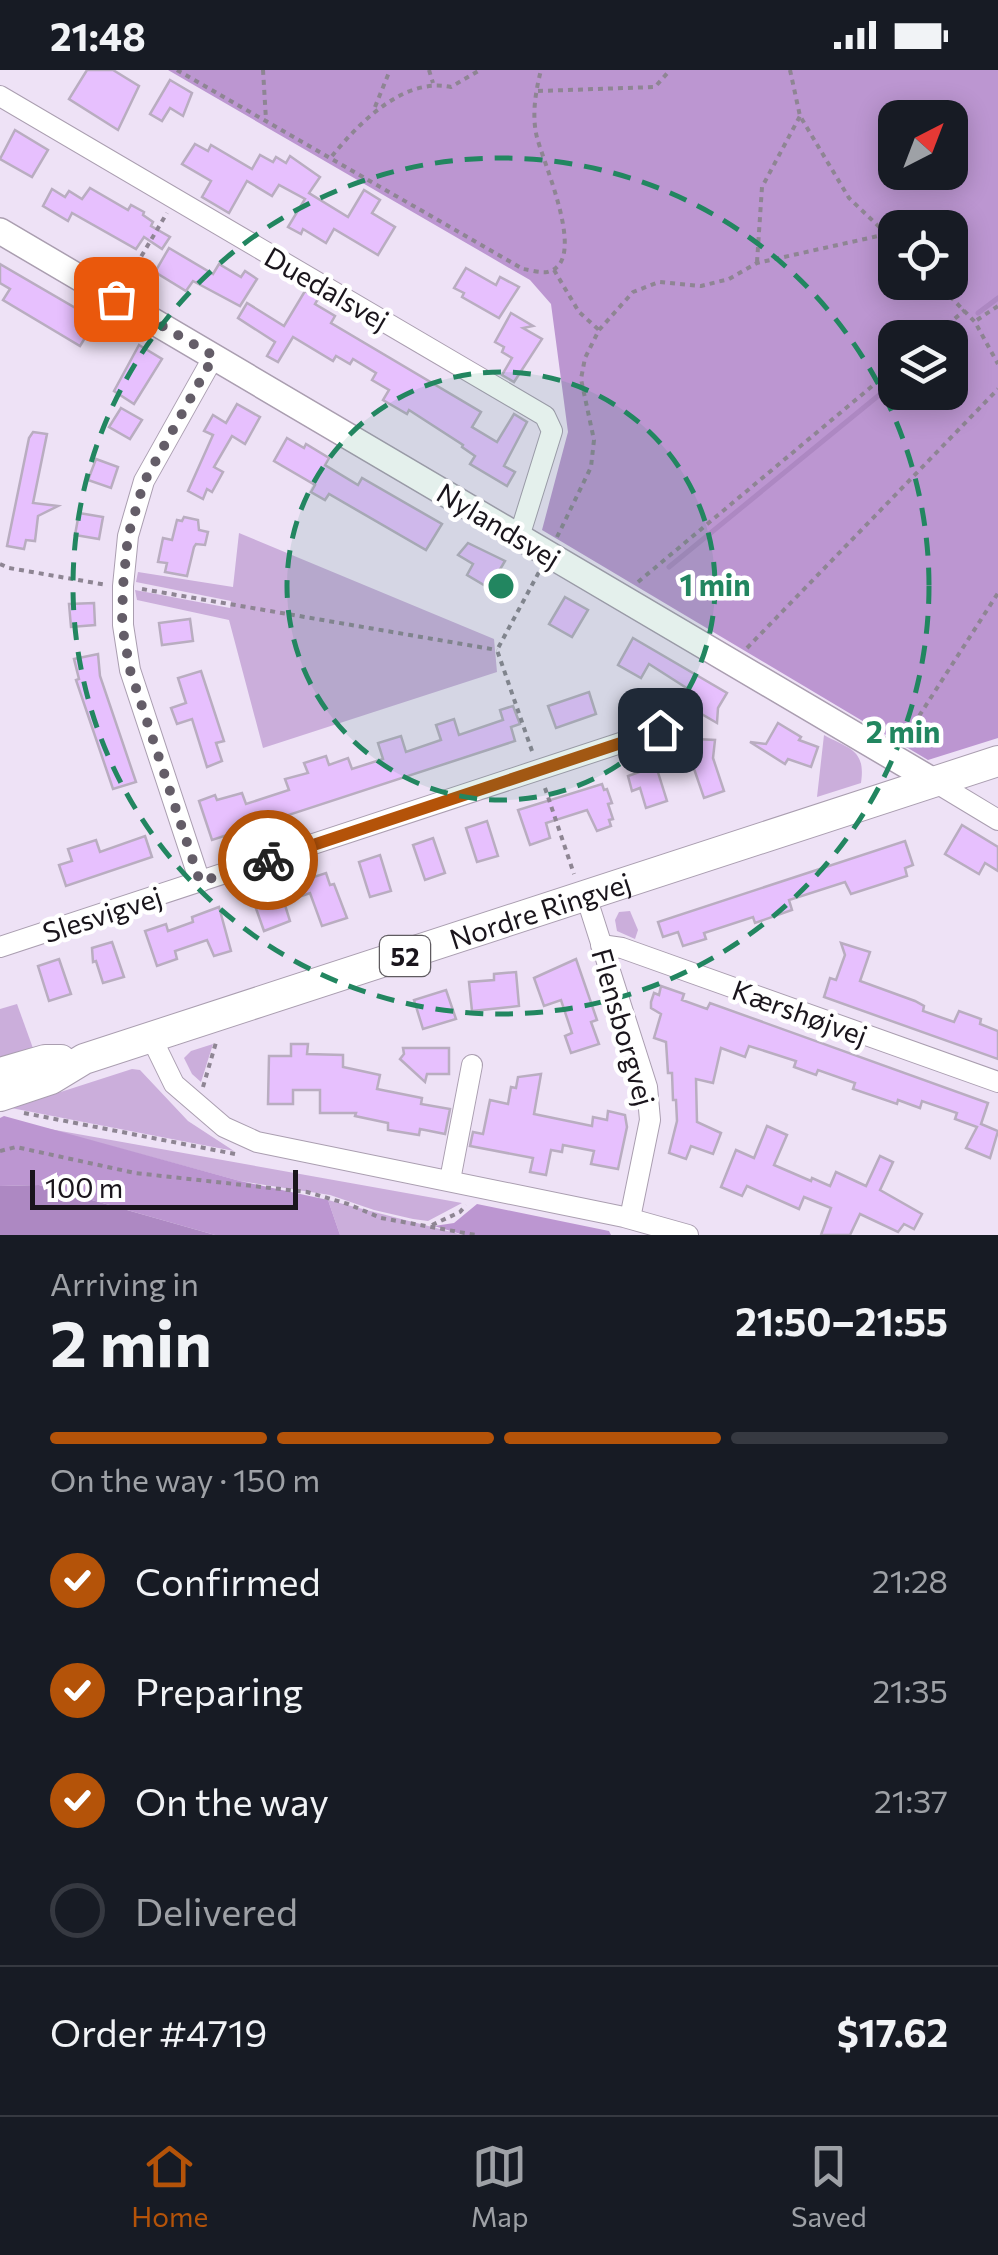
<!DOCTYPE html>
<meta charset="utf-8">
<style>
:root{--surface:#171b24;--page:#242831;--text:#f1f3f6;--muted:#9ea1a6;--line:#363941;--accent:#b45309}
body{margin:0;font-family:Commissioner,sans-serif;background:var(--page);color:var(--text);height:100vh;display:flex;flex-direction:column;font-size:38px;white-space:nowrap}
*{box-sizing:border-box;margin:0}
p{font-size:32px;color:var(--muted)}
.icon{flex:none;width:55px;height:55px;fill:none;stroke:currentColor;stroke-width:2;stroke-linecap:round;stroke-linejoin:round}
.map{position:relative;height:1165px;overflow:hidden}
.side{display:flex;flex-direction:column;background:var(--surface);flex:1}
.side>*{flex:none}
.needle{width:65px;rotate:42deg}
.fabs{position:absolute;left:878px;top:30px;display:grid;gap:20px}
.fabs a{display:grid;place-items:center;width:90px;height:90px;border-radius:20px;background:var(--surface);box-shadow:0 5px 25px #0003;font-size:50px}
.scale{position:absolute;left:30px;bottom:25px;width:268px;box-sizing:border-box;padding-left:10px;border:5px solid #1a151c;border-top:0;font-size:28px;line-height:35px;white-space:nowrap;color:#1a151c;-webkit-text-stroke:8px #fff;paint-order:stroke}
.pin{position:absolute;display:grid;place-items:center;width:85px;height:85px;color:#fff;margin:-42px;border-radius:20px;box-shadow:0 5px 15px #0006}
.courier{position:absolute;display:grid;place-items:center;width:100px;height:100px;margin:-50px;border:8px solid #b45309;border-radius:50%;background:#fff;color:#222;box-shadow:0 2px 12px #0007}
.overview em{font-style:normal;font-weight:700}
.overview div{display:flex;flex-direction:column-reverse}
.overview{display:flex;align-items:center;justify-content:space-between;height:170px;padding:0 50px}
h1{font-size:65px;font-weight:700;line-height:75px}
.bar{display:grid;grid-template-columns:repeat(4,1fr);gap:15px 10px;align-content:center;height:120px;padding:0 50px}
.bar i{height:12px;border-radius:8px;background:var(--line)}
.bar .on{background:var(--accent)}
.bar p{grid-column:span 4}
.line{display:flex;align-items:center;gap:25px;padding:0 50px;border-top:2px solid var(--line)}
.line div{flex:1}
ol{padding:0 50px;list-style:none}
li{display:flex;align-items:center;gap:30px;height:110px}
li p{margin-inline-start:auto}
li .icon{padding:10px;border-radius:50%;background:var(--accent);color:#fff;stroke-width:4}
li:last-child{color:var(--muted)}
li i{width:55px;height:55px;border:5px solid var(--line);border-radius:50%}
.status{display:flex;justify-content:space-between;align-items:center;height:70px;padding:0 50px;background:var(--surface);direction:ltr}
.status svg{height:28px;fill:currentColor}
.dock{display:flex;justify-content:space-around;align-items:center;height:140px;border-top:2px solid var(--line);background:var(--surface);font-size:28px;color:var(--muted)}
.dock a{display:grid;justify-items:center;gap:5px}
.dock .on{color:var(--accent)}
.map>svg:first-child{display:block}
</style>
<div class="status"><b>21:48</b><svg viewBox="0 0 49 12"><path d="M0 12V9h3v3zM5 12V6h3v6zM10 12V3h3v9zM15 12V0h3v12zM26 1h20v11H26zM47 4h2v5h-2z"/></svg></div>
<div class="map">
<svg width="998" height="1165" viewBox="0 0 998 1165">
<rect width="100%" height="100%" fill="#eee2f6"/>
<g fill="#cbaedb">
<path d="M239 463 494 569 497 602 263 678 229 550 137 530 135 520 230 538 231 531 136 512 138 502 233 517Z"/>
<path d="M824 665C849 679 866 679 861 713L817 727Z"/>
<path d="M630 841 638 860 635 869 617 861 615 850 619 842Z"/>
<path d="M17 934 34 981 0 989V939Z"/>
<path d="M213 974 201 1012 192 1004 184 988 191 981Z"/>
<path d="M132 999 140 1000 188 1051 234 1081 11 1038Z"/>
<path d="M44 1058 462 1133 428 1151 413 1149 374 1140 330 1125 240 1111Z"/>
<path d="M328 1130 463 1165H340Z"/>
</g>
<g fill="#bc96d1" fill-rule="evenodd">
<path d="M168 0H998V668L928 690 542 460 568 362 551 234 530 210ZM895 48H950V102H895ZM895 158H950V212H895ZM895 268H950V322H895Z"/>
<path d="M4 1046 240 1111 328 1130 340 1165H215L39 1115 0 1116V1048Z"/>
<path d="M477 1134 609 1161 611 1165H464L434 1156 454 1153Z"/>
</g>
<path fill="#ad88c2" d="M39 1115 215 1165H0V1116Z"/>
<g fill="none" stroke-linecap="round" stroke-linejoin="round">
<g stroke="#ad88c2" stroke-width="5">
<path d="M978 243 998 228"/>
<path d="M949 268 958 260"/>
<path d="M669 497 895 312"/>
</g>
</g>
<g fill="#e7c0fe" stroke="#b9adc0" stroke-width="2.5">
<path d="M87 0H113L139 16 118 60 69 29Z"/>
<path d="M170 10 192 23 183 46 170 38 162 51 150 44Z"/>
<path d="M15 60 48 80 32 107 0 89Z"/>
<path d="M195 74 208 81 211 75 252 99 260 85 273 92 276 87 286 93 290 86 320 107 309 123 348 147 364 120 380 130 372 143 395 157 378 185 334 159 326 173 303 159 301 164 288 157 305 129 279 115 272 126 247 111 229 143 202 127 211 111 182 94Z"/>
<path d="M90 118 128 140 131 135 144 142 143 145 153 152 151 156 170 167 162 179 144 167 136 179 72 143 68 151 43 136 52 119 65 127 69 121 82 129Z"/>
<path d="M169 178 213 204 219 194 241 207 245 201 257 209 240 236 193 211 186 221 155 202Z"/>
<path d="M0 194 96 250 80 276 3 230 10 219 0 213Z"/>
<path d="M466 198 496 215 500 207 519 217 499 248 462 227 464 223 454 218Z"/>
<path d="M305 221 318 229 315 234 335 246 331 253 481 342 472 357 497 372 514 344 527 352 504 396 515 402 507 416 470 394 475 386 462 377 463 375 409 340 407 344 383 330 389 320 372 310 376 303 353 289 350 294 336 286 333 291 293 267 278 292 267 286 275 272 238 248 247 233 284 256Z"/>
<path d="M511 243 533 256 523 258 542 269 514 312 502 305 512 288 502 282 504 277 495 272Z"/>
<path d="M139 275 162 289 134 334 114 321Z"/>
<path d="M237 334 260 347 245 374 232 366 214 397 223 402 212 422 207 419 203 429 188 421 213 365 204 361 213 345 226 353Z"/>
<path d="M121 338 142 350 130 369 109 357Z"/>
<path d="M33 362 47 364 33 433 58 436 38 446 35 471 26 470 24 479 7 476 29 368Z"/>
<path d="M287 368 304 378 306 374 329 388 325 395 358 415 362 408 442 454 426 480 329 424 325 430 311 422 315 415 274 391Z"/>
<path d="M96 389 118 397 111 418 88 410Z"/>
<path d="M79 443 103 447 99 469 75 465Z"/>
<path d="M184 447 198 450 199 460 208 462 205 475 196 474 194 477 187 506 165 502 167 493 158 492 163 468 172 470 177 450 182 451Z"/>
<path d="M468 473 505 491 489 518 467 505 473 494 458 485Z"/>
<path d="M565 527 588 540 572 567 549 554Z"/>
<path d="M94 533 95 555 71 557 69 534Z"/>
<path d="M190 549 193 571 162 575 159 553Z"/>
<path d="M633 568 727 623 718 638 717 653 688 636 696 624 649 594 641 608 618 595Z"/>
<path d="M98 584 100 606 136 712 113 719 76 610 79 609 74 589Z"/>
<path d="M201 601 224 671 216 673 222 691 207 697 192 649 177 654 171 638 186 633 178 608Z"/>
<path d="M589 622 596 644 556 658 548 636Z"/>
<path d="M513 636 520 654 511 657 515 671 212 770 199 731 215 725 217 730 242 723 246 734 289 720 285 709 308 703 304 693 326 686 329 695 348 688 352 699 383 689 378 673 401 666 406 682 441 670 436 655 454 649 459 665 503 650 500 640Z"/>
<path d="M778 653 801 667 799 670 818 677 811 697 788 689 785 694 750 672 766 674Z"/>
<path d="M696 669 715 670 713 688 724 721 704 728 692 693Z"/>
<path d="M656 696 667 731 646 738 640 718 632 721 628 706Z"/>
<path d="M602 714 604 720 607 719 612 733 608 734 613 749 609 750 611 756 597 761 587 740 546 753 550 768 530 775 518 740Z"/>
<path d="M487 751 498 786 477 792 466 758Z"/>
<path d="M962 755 998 777V801L985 793 979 804 945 784Z"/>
<path d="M145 766 152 787 66 816 59 795 72 791 68 779 96 770 100 782Z"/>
<path d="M433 768 445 803 425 810 413 775Z"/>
<path d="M905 771 913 795 905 798 907 806 851 824 845 812 789 830 792 840 755 853 753 847 704 863 706 869 683 876 678 862 663 867 658 852Z"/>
<path d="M380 785 391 821 370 827 359 792Z"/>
<path d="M326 803 330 815 334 814 347 848 322 856 310 823 284 832 290 851 264 861 252 827Z"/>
<path d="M219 837 231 881 214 886 207 870 175 881 177 889 157 896 145 861 166 854 168 861 193 852 192 847Z"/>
<path d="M112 872 124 907 103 913 96 891 93 892 92 878Z"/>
<path d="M841 873 870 882 860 911 915 931 924 936 923 941 954 952 959 941 981 949 980 954 998 961V989L824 927 830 908 836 910 845 885Z"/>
<path d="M59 889 71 924 49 931 38 896Z"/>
<path d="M576 889 597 950 591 952 599 974 571 983 565 966 572 963 561 930 544 936 534 908Z"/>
<path d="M516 902 519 936 472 941 469 912 494 910V904Z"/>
<path d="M661 916 684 924 682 930 707 939 710 933 988 1033 981 1054 998 1061 990 1088 966 1078 977 1057 955 1049 957 1043 922 1031 920 1038 898 1030 897 1034 853 1019 855 1013 818 1000 816 1005 794 997 796 991 749 976 745 987 721 978 713 1013 696 1009 697 1052 721 1063 713 1084 691 1076 686 1089 669 1083 677 1051 676 1030H673L672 1003H668L666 972 654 968 661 944 651 938V932L654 923 659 925Z"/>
<path d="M446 920 456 949 423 959 414 930Z"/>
<path d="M291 974H308L307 984 343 985V997L380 1005 377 1019 422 1028 421 1034 450 1039 445 1064 420 1059 419 1065 388 1060V1053L355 1046 356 1043H320V1020H293V1034H268L269 986H291Z"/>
<path d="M403 978H449V1004H427L425 1012 400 989 404 984Z"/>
<path d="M541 1004 534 1044 592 1056 593 1047 607 1050 608 1041 625 1045 627 1057 618 1099 591 1094 594 1081 563 1075 562 1082 551 1080 546 1105 530 1102 533 1088 470 1076 473 1062 483 1064 490 1030 508 1034 511 1017 516 1018 518 1007Z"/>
<path d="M767 1056 787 1065 774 1095 811 1111 812 1108 830 1116 836 1102 866 1116 880 1086 893 1092 880 1120 922 1144 914 1159 904 1154 898 1162 860 1144 850 1165H821L831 1138 804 1127 799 1139 747 1116 742 1126 721 1117 736 1080 754 1088Z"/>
</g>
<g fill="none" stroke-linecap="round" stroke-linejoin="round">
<g stroke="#aa9eb0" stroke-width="22">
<g id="minor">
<path d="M0 26 545 346 552 361 519 467"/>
<path d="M935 712 998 750"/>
<path d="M200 812 130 600 123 555V516L128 466 144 411 214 286"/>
<path d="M586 826 647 1017 650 1050 630 1148"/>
<path d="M601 875 622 878 998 1012"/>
<path d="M0 877 660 660"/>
<path d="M152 969 174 1014 224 1057 257 1072 624 1147 688 1165"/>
<path d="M450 1110 472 995"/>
</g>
</g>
<g stroke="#aa9eb0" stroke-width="28">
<path id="tertiary" d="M0 161 935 712"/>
</g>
<g stroke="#aa9eb0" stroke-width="32">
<g id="primary">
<path d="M0 1003 45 990H61"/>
<path id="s1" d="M0 1026 51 1009 84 989 998 691"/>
</g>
</g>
<g stroke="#8e8593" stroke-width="4" stroke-dasharray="5 5" stroke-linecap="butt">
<path d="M177 0 523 199C530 200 540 203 547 202 591 193 540 87 536 63 532 42 536 20 541 0"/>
<path d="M263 0 266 50"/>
<path d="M429 0 433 13"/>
<path d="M790 0 800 46 849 128 895 172"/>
<path d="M538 21 655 17 670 0"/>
<path d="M375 37 390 0"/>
<path d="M332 86C360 52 404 7 451 17L480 0"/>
<path d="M757 192 762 117 800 46"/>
<path d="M554 200 579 242 599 260"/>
<path d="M126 212 167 143"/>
<path d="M936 212 975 252 998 294"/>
<path d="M977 250 998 236"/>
<path d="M932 268 965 240"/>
<path d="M557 467 591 397 594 370 581 309 585 288 599 260 633 222 659 212 701 216 729 209 757 193 887 164"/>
<path d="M0 494 9 498 107 515"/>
<path d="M638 512 895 297"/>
<path d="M142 519 497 580"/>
<path d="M747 578 998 319"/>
<path d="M903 671 998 523"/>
<path d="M532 681 497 580 539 502"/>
<path d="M545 718 574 804"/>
<path d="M203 1017 217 969"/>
<path d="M24 1043 235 1084"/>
<path d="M0 1081 16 1077 135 1103 307 1122 348 1134 381 1148 476 1165"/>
<path d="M432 1155 460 1142 466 1135"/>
</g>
<use href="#minor" stroke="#fff" stroke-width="20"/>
<use href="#tertiary" stroke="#fff" stroke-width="25"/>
<use href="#primary" stroke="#fff" stroke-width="30"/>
</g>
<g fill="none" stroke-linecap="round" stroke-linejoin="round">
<path stroke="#645d68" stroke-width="10" stroke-dasharray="0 18" d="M116 229 214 286 144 412 128 466 123 516 122 555 130 600 200 812 268 790"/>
<path stroke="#b45309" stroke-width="12" d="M268 790 660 660"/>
</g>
<circle cx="501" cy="516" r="214" fill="#228660" fill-opacity=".12"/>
<g fill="none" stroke="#228660" stroke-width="5" stroke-dasharray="18 12">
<circle cx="501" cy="516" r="214"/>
<circle cx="501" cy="516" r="428"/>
</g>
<g text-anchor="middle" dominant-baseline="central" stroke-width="9" stroke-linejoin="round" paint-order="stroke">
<rect fill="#fff" stroke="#5f5b60" stroke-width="2.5" x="380" y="866" width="50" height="40" rx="8"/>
<g font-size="25" font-weight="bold" fill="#1a151c">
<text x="405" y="886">52</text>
</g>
<g font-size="28" fill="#1a151c" stroke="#fff">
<text transform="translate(327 218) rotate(30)">Duedalsvej</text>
<text transform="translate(499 455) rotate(31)">Nylandsvej</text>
<text stroke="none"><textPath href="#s1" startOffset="572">Nordre Ringvej</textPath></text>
<text transform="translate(102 844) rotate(-18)">Slesvigvej</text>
<text transform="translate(800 942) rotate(20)">Kærshøjvej</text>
<text transform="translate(624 957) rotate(74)">Flensborgvej</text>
</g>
</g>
<circle cx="501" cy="516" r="15" fill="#228660" stroke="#fff" stroke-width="5"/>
<g font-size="30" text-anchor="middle" font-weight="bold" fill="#228660" stroke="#fff" stroke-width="9" stroke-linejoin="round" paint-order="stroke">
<text x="715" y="526">1 min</text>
<text x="903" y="673">2 min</text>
</g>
</svg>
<div class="fabs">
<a><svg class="needle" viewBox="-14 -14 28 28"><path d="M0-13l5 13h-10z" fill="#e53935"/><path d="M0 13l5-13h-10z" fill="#9ea1a6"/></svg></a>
<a><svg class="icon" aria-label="locate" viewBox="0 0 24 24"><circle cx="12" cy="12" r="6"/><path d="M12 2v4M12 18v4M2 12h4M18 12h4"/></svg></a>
<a><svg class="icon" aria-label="layers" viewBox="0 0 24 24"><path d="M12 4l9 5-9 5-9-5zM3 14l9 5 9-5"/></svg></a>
</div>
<div class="scale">100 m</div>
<div class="pin" style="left:116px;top:229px;background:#ea580c"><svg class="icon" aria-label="bag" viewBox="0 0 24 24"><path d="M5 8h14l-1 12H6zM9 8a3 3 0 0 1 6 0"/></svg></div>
<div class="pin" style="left:660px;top:660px;background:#1f2937"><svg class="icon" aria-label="home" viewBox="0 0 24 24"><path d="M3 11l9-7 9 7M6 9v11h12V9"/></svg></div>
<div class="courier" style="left:268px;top:790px"><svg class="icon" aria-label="bike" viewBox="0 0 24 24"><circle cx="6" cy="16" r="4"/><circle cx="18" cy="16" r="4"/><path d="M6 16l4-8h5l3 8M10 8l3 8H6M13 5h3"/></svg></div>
</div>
<section class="side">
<div class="overview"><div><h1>2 min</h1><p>Arriving in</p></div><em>21:50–21:55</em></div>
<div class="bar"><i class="on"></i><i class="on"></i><i class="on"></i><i></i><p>On the way · 150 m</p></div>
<ol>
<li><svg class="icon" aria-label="check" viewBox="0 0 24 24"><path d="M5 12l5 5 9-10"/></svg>Confirmed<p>21:28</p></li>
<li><svg class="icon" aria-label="check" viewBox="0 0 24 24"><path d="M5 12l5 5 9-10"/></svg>Preparing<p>21:35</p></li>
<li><svg class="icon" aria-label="check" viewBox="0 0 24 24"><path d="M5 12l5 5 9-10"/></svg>On the way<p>21:37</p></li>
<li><i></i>Delivered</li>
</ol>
<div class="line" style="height:130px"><div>Order #4719</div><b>$17.62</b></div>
</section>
<nav class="dock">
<a class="on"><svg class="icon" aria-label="home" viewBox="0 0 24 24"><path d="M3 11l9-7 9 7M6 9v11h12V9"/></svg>Home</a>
<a><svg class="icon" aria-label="map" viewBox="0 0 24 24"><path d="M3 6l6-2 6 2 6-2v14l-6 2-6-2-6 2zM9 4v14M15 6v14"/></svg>Map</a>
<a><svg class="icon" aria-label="saved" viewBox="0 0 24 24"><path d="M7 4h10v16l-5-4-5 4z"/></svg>Saved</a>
</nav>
